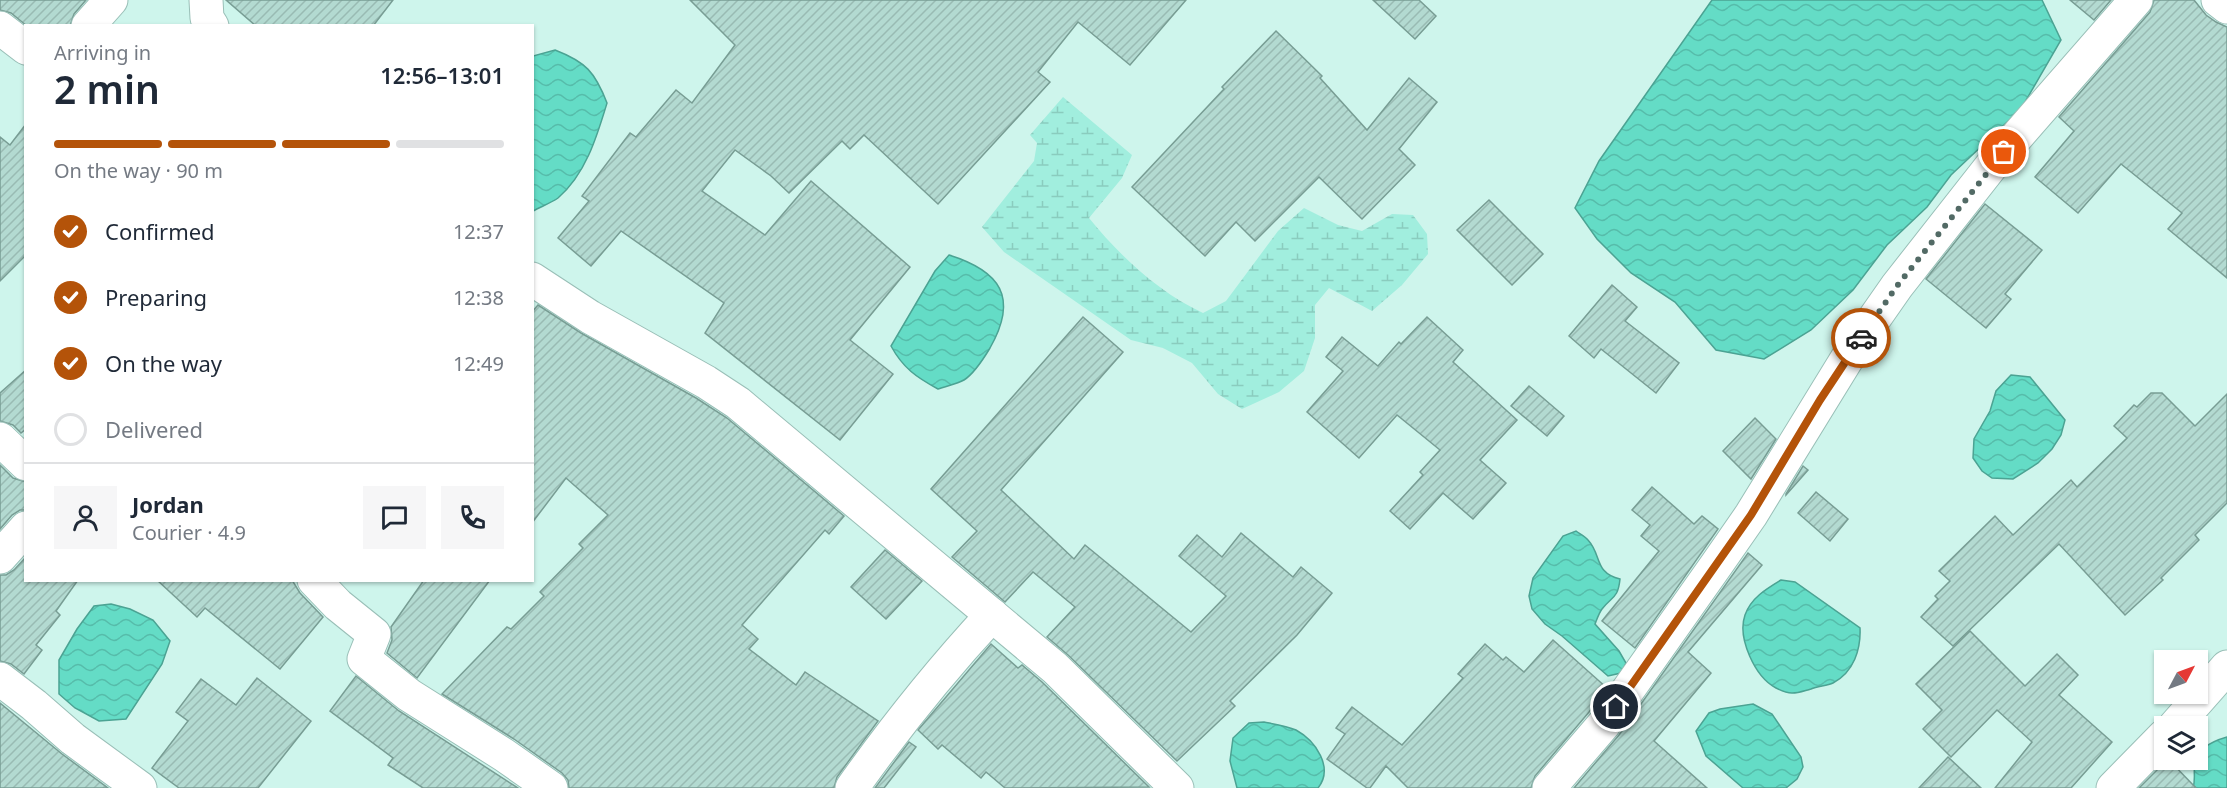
<!DOCTYPE html>
<meta charset="utf-8">
<style>
:root{--surface:#fff;--page:#f6f6f7;--text:#1f2937;--muted:#747a83;--line:#e0e1e3;--accent:#b45309}
body{margin:0;font-family:"Noto Sans",sans-serif;background:var(--page);color:var(--text);height:100vh;display:flex;flex-direction:column;font-size:22px;white-space:nowrap}
*{box-sizing:border-box;margin:0}
p{font-size:20px;color:var(--muted)}
.icon{flex:none;width:33px;height:33px;fill:none;stroke:currentColor;stroke-width:2;stroke-linecap:round;stroke-linejoin:round}
.map{position:relative;flex:1;overflow:hidden}
.side{position:absolute;left:24px;top:24px;width:510px;height:558px;display:flex;flex-direction:column;background:var(--surface);border-radius:0px;box-shadow:0 2px 4px #0004}
.side>*{flex:none}
.needle{width:39px;rotate:49deg}
.controls{position:absolute;left:2154px;top:650px;display:grid;gap:12px}
.controls a{display:grid;place-items:center;width:54px;height:54px;border-radius:0px;background:var(--surface);box-shadow:0 2px 4px #0004;font-size:30px}
.pin{position:absolute;display:grid;place-items:center;width:51px;height:51px;color:#fff;margin:-26px;border:3px solid #fff;border-radius:50%;box-shadow:0 2px 6px #0007}
.courier{position:absolute;display:grid;place-items:center;width:60px;height:60px;margin:-30px;border:4px solid #b45309;border-radius:50%;background:#fff;color:#222;box-shadow:0 2px 8px #0007}
.head em{font-style:normal;font-weight:600}
.head div{display:flex;flex-direction:column-reverse}
.head{display:flex;align-items:center;justify-content:space-between;height:102px;padding:0 30px}
h1{font-size:39px;font-weight:600;line-height:45px}
.bar{display:grid;grid-template-columns:repeat(4,1fr);gap:9px 6px;align-content:center;height:72px;padding:0 30px}
.bar i{height:8px;border-radius:4px;background:var(--line)}
.bar .selected{background:var(--accent)}
.bar p{grid-column:span 4}
.line{display:flex;align-items:center;gap:15px;padding:0 30px;border-top:2px solid var(--line)}
.line div{flex:1}
.round{display:grid;place-items:center;flex:none;width:63px;height:63px;border-radius:0px;background:var(--page)}
ol{padding:0 30px;list-style:none}
li{display:flex;align-items:center;gap:18px;height:66px}
li p{margin-inline-start:auto}
li .icon{padding:6px;border-radius:50%;background:var(--accent);color:#fff;stroke-width:4}
li:last-child{color:var(--muted)}
li i{width:33px;height:33px;border:3px solid var(--line);border-radius:50%}
.map>svg:first-child{display:block}
</style>
<div class="map">
<svg width="2227" height="788" viewBox="0 0 2227 788">
<defs>
<pattern id="wetland-marsh" width="20" height="14" patternUnits="userSpaceOnUse" patternTransform="scale(1.5)"><rect width="20" height="14" fill="#a1eede"/><path d="M1 5h8M5 5V1M11 12h8M15 12V8" fill="none" stroke="#8accbe"/></pattern>
<pattern id="water-waves" width="16" height="10" patternUnits="userSpaceOnUse" patternTransform="scale(1.5)"><rect width="16" height="10" fill="#64dcc6"/><path d="M0 5q4-4 8 0t8 0" fill="none" stroke="#56bcaa"/></pattern>
<pattern id="building-hatch" width="6" height="6" patternUnits="userSpaceOnUse" patternTransform="scale(1.5)"><rect width="6" height="6" fill="#b3dad1"/><path d="M-1 1l2-2M0 6l6-6M5 7l2-2" fill="none" stroke="#99bbb3"/></pattern>
</defs>
<rect width="100%" height="100%" fill="#cef5ec"/>
<path fill="url(#wetland-marsh)" d="M1063 97 1132 155 1122 178 1089 218C1120 256 1158 292 1203 313L1226 301 1278 231 1304 208 1338 225 1362 231 1392 214 1413 215 1427 234 1428 254 1402 285 1372 311 1329 288 1315 305V338L1304 371 1279 392 1242 409 1218 394 1192 363 1163 348 1131 340 1004 252 982 227 1034 161 1037 143 1030 135Z"/>
<g fill="url(#water-waves)" stroke="#4ba393" stroke-width="1.5">
<path d="M1712 0H2042L2061 40 2021 109 1951 175 1927 207 1887 245 1853 290 1811 330 1764 359 1716 350 1675 302 1631 273 1597 239 1575 208 1599 161Z"/>
<path d="M555 50C586 62 595 72 607 103 597 136 586 174 558 198 551 203 540 207 533 211V56Z"/>
<path d="M949 255C1000 271 1019 297 990 348 984 358 975 373 964 380 957 384 946 386 938 389 916 377 903 368 891 346L935 271Z"/>
<path d="M2011 375 2030 377 2065 420 2061 435 2052 449 2038 463 2013 479 1992 478 1982 471 1973 458 1974 439 1990 411 1996 391Z"/>
<path d="M1576 531C1580 534 1585 536 1588 540 1602 555 1594 573 1620 579 1618 599 1612 596 1602 609 1599 613 1597 619 1595 624L1619 651 1626 663 1621 673 1608 676 1562 636 1545 624 1532 609 1529 596 1533 578 1563 536Z"/>
<path d="M1781 580 1795 582 1860 628C1861 649 1854 672 1833 683 1827 686 1818 686 1811 689 1796 693 1792 696 1776 688 1755 677 1737 638 1745 615 1751 598 1766 589 1781 580Z"/>
<path d="M111 604 130 609 153 620 170 641 162 664 126 719 99 721 75 708 59 694V660L77 629 94 606Z"/>
<path d="M1753 704 1772 714 1801 757 1803 767 1797 779 1786 788H1743L1706 756 1696 731 1709 713 1720 709Z"/>
<path d="M1264 722C1274 724 1287 726 1296 730 1316 741 1334 768 1318 788H1237L1230 761 1233 738 1249 723Z"/>
<path d="M2227 737V788H2193C2196 779 2193 771 2195 763 2197 749 2213 741 2227 737Z"/>
</g>
<g fill="url(#building-hatch)" stroke="#789d94" stroke-width="1.5">
<path d="M0 0H86L74 14 70 26H27L11 13 0 10Z"/>
<path d="M226 0H393L373 26H256Z"/>
<path d="M690 0H1186L1130 65 1078 22 1038 72 1050 82 938 204 864 135 850 149 842 141 789 193 771 176 735 150 702 191 765 235 811 181 910 267 850 340 893 374 840 440 705 333 724 303 621 231 591 266 558 238 589 201 582 196 630 133 636 137 676 90 692 103 735 45Z"/>
<path d="M1373 0H1419L1436 16 1415 39Z"/>
<path d="M2070 0H2111L2094 20Z"/>
<path d="M2154 0H2194L2206 15 2216 22 2227 27V278L2168 229 2182 213 2121 164 2078 213 2035 177 2074 131 2059 117 2150 12Z"/>
<path d="M1276 31 1322 76 1320 78 1367 130 1409 78 1437 102 1399 149 1415 165 1362 219 1319 177 1255 241 1236 222 1205 256 1132 187 1224 89 1222 87Z"/>
<path d="M26 124V255L0 281V137L10 145Z"/>
<path d="M1489 200 1543 254 1512 285 1457 230Z"/>
<path d="M1985 204 2042 250 2005 294 2011 299 1986 328 1926 279Z"/>
<path d="M1612 285 1637 307 1625 321 1679 363 1656 393 1601 349 1594 358 1569 336Z"/>
<path d="M538 305 581 333 696 398 727 418 844 516 829 534 825 530 742 625 758 639 749 649 796 685 805 672 878 721 837 777 834 788H569L568 780 562 773 514 739 442 694 507 627 511 629 544 596 540 592 583 548 579 544 608 515 566 478 532 523V312Z"/>
<path d="M1083 317 1123 352 1001 490 1074 559 1085 545 1191 632 1226 596 1179 556 1197 535 1222 557 1241 533 1293 577 1301 567 1332 593 1297 635 1230 701 1235 706 1177 761 1068 655 1047 637 1075 607 1033 572 1005 602 952 557 977 531 931 489Z"/>
<path d="M1427 317 1463 350 1453 362 1517 420 1480 460 1506 483 1473 519 1443 493 1410 529 1390 511 1423 475 1420 472 1440 450 1397 415 1359 458 1307 412 1343 371 1326 357 1342 337 1378 366 1399 342 1401 344Z"/>
<path d="M26 370V429L21 433 13 425 0 421V393Z"/>
<path d="M1529 386 1564 416 1547 436 1511 406Z"/>
<path d="M2151 393H2162L2195 426 2227 394V503L2195 535 2199 540 2161 578 2163 580 2125 615 2059 544 1953 646 1921 617 1938 599 1935 596 1950 581 1939 571 1995 516 2013 535 2071 480 2077 487 2127 438 2114 426 2134 405 2137 407Z"/>
<path d="M1755 418 1776 439 1751 479 1723 451Z"/>
<path d="M0 465 13 478 26 482V510H20L12 515 0 529Z"/>
<path d="M1803 466 1808 470 1786 495V494Z"/>
<path d="M1652 487 1694 524 1702 516 1718 529 1635 648 1602 621 1659 551 1641 536 1650 525 1632 510Z"/>
<path d="M1816 492 1848 519 1830 541 1798 513Z"/>
<path d="M885 550 922 581 886 619 851 587Z"/>
<path d="M1748 553 1762 565 1688 652 1711 673 1654 741 1707 788H1574L1619 735Z"/>
<path d="M26 557V580H78L56 611 60 615 36 645 42 650 24 674 11 664 0 661V575H6L14 570Z"/>
<path d="M157 580H292L300 593 323 617 280 669 205 608 197 617Z"/>
<path d="M424 580H490L417 678 387 653 392 640 391 627Z"/>
<path d="M1970 631 2025 686 2057 654 2078 675 2059 695 2112 742 2071 788H1995L2032 742 1997 710 1951 757 1923 729 1942 710 1916 684Z"/>
<path d="M1553 640 1607 688 1589 712 1535 776 1531 788H1408L1386 766 1370 788H1367L1327 759 1345 734 1336 728 1352 707 1402 745 1463 678 1458 674 1485 644 1503 660 1506 657 1524 672Z"/>
<path d="M991 644 1018 668 1022 665 1042 682 1149 787 1005 788 986 772 981 778 942 745 938 749 918 730Z"/>
<path d="M356 676 399 711 518 788H423L388 765 393 758 330 711Z"/>
<path d="M257 678 311 721 258 788H179L152 768 188 721 176 712 201 679 236 705Z"/>
<path d="M0 703 62 754 108 788H0Z"/>
<path d="M909 742 916 747 884 788H875Z"/>
<path d="M1948 757 1981 788H1919Z"/>
<path d="M2168 759 2196 788H2139Z"/>
</g>
<g fill="none" stroke-linecap="round" stroke-linejoin="round">
<g stroke="#99bfb7" stroke-width="35">
<g id="street">
<path d="M206 0 207 18 212 26"/>
<path d="M2218 0 2227 7"/>
<path d="M88 26 111 0"/>
<path d="M0 28 26 48"/>
<path d="M532 279 590 317 706 382 738 403 1055 668 1177 788"/>
<path d="M0 439 26 464"/>
<path d="M0 557 26 528"/>
<path d="M314 580 338 605 374 634 364 659 409 695 504 755 551 788"/>
<path d="M0 679 34 705 73 739 140 788"/>
<path d="M2175 726 2227 667"/>
<path d="M852 788C896 726 940 671 992 615"/>
<path d="M1549 788 1604 724 1717 564 1751 515 1853 349 1897 286 1992 165 2136 0"/>
<path d="M2113 788 2164 736"/>
</g>
</g>
<use href="#street" stroke="#fff" stroke-width="33"/>
</g>
<g fill="none" stroke-linecap="round" stroke-linejoin="round">
<path stroke="#526a65" stroke-width="6" stroke-dasharray="0 10.8" d="M1861 338 1897 286 2004 152"/>
<path stroke="#b45309" stroke-width="8" d="M1616 707 1751 515 1820 400 1861 338"/>
</g>
</svg>
<div class="controls">
<a><svg class="needle" viewBox="-14 -14 28 28"><path d="M0-13l5 13h-10z" fill="#e53935"/><path d="M0 13l5-13h-10z" fill="#747a83"/></svg></a>
<a><svg class="icon" aria-label="layers" viewBox="0 0 24 24"><path d="M12 4l9 5-9 5-9-5zM3 14l9 5 9-5"/></svg></a>
</div>
<div class="pin" style="left:2004px;top:152px;background:#ea580c"><svg class="icon" aria-label="bag" viewBox="0 0 24 24"><path d="M5 8h14l-1 12H6zM9 8a3 3 0 0 1 6 0"/></svg></div>
<div class="pin" style="left:1616px;top:707px;background:#1f2937"><svg class="icon" aria-label="home" viewBox="0 0 24 24"><path d="M3 11l9-7 9 7M6 9v11h12V9"/></svg></div>
<div class="courier" style="left:1861px;top:338px"><svg class="icon" aria-label="car" viewBox="0 0 24 24"><path d="M5 17H2v-5l4-1 3-4h7l3 4 3 1v5h-3M9 17h6M6 11h13"/><circle cx="7" cy="17" r="2"/><circle cx="17" cy="17" r="2"/></svg></div>
<section class="side">
<div class="head"><div><h1>2 min</h1><p>Arriving in</p></div><em>12:56–13:01</em></div>
<div class="bar"><i class="selected"></i><i class="selected"></i><i class="selected"></i><i></i><p>On the way · 90 m</p></div>
<ol>
<li><svg class="icon" aria-label="check" viewBox="0 0 24 24"><path d="M5 12l5 5 9-10"/></svg>Confirmed<p>12:37</p></li>
<li><svg class="icon" aria-label="check" viewBox="0 0 24 24"><path d="M5 12l5 5 9-10"/></svg>Preparing<p>12:38</p></li>
<li><svg class="icon" aria-label="check" viewBox="0 0 24 24"><path d="M5 12l5 5 9-10"/></svg>On the way<p>12:49</p></li>
<li><i></i>Delivered</li>
</ol>
<div class="line" style="height:108px"><a class="round"><svg class="icon" aria-label="person" viewBox="0 0 24 24"><circle cx="12" cy="8" r="4"/><path d="M4 21q1-7 8-7t8 7"/></svg></a><div><b>Jordan</b><p>Courier · 4.9</p></div><a class="round"><svg class="icon" aria-label="chat" viewBox="0 0 24 24"><path d="M4 5h16v11H9l-5 4z"/></svg></a><a class="round"><svg class="icon" aria-label="phone" viewBox="0 0 24 24"><path d="M5 4h4l2 5-3 2q2 4 5 5l2-3 5 2v4C11 20 4 13 5 4z"/></svg></a></div>
</section>
</div>
